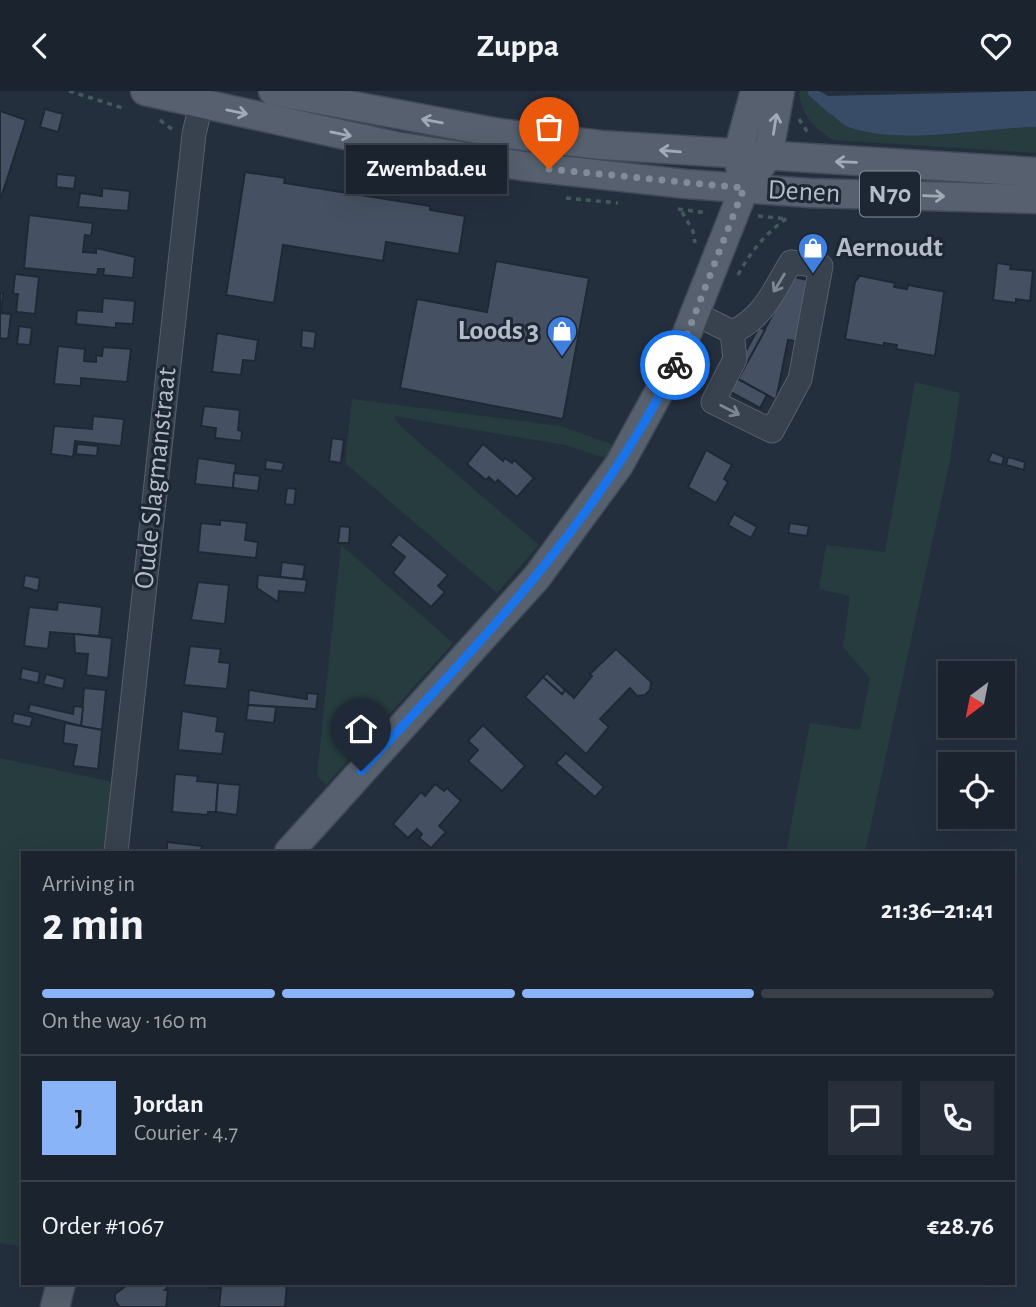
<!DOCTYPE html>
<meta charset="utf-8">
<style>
:root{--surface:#1b232e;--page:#282f3a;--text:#f1f3f6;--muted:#a0a4aa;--line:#39404a;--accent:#8ab4f8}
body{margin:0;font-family:"Alegreya Sans",sans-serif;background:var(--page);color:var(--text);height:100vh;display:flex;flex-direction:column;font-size:26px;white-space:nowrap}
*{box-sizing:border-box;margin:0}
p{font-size:23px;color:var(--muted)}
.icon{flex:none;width:38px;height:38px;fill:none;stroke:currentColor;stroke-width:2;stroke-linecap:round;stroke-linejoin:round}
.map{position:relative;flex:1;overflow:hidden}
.drawer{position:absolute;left:21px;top:760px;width:994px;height:434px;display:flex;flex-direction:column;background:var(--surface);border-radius:0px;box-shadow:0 7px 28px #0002,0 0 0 2px var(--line)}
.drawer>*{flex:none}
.needle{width:46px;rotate:212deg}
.tools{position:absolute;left:938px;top:570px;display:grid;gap:14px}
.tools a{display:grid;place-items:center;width:77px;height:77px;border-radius:0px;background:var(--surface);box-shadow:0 7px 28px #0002,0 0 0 2px var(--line);font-size:35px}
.pin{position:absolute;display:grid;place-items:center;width:60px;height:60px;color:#fff;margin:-72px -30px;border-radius:50% 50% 50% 0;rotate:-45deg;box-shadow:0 0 7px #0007}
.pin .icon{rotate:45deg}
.courier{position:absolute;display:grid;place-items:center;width:70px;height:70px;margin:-35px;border:5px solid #1a73e8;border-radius:50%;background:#fff;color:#222;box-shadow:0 2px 9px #0007}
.bubble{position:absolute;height:49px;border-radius:0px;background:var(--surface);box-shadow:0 7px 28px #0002,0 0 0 2px var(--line);font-size:23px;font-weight:600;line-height:49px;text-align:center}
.headline em{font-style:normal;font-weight:600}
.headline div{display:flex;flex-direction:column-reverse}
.headline{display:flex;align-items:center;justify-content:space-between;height:119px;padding:0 21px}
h1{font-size:46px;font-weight:600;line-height:52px}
.bar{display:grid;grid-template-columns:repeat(4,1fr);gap:10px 7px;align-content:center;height:84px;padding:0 21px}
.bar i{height:9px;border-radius:5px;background:var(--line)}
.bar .current{background:var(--accent)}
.bar p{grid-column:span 4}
.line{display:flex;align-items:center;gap:18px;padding:0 21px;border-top:2px solid var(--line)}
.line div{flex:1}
.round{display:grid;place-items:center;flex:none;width:74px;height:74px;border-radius:0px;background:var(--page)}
header{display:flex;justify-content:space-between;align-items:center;height:91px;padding:0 21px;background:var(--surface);font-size:32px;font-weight:600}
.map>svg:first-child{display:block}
</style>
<header><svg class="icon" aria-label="back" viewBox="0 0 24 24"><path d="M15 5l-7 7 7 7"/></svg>Zuppa<svg class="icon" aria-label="heart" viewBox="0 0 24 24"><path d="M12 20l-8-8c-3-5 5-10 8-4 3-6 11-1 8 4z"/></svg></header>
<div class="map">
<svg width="1036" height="1216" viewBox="0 0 1036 1216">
<rect width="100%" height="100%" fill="#242f3e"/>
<g fill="#263c3f">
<path d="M799 0H809C816 8 840 33 848 36 902 55 979 38 1036 36V62L833 49C813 36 801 24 799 0Z"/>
<path d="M915 291 960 302 950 369 865 761H786L810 632 860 639 870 587 843 556 850 505 819 498 826 454 885 461Z"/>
<path d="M352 308 560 335 617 355 608 368 565 354 394 325 400 335 539 454 497 502 345 372Z"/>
<path d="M341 454 453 552 326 694 317 685Z"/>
<path d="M0 667 113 691 106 761H23V1156L0 1152Z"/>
</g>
<path fill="#394c67" d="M809 0H819L828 5 1036 0V36C979 37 903 55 848 36 840 33 816 8 809 0Z"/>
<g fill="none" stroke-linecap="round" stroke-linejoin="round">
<path stroke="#394c67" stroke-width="6" d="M811 2 831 20H838"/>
</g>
<g fill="#455162" stroke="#1f2835" stroke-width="2">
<path d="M45 18 63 23 58 41 40 36Z"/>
<path d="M0 20 26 29 0 110Z"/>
<path d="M245 81 285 87 284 92 430 115V119L465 125 459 163 386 151 383 170 283 154 274 212 226 204Z"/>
<path d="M57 83 76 85 74 98 56 96Z"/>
<path d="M102 97 130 100 128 120 78 116 80 102 102 105Z"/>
<path d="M29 124 93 132 91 145 85 144 83 161 96 162V157L135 166 133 187 103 184 104 178H98L97 184 24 177Z"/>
<path d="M496 170 589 187 563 328 400 297 417 208 487 221Z"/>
<path d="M997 172 1011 174 1010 178 1033 180 1030 210 1016 208V212L993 209Z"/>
<path d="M15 183 39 186 35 223 16 221 18 203H13Z"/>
<path d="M857 184 895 192 894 196 907 198 908 194 946 201 944 202 935 265 896 258 897 254 884 252V255L845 248 855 191 859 186Z"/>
<path d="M793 186 813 190 801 251 788 249 776 309 738 288Z"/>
<path d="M0 202H3L1 222 11 223 8 248 0 247Z"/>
<path d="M103 207 135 210 133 233 116 232V237L76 233 77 219 102 221Z"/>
<path d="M19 235 32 237 30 254 17 253Z"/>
<path d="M759 236 765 239 738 288 767 304 760 317 725 298Z"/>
<path d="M302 239 316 241 314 258 301 256Z"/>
<path d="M217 242 258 249 255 270 243 269 241 284 212 281Z"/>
<path d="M58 255 85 258 84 270 96 271V264L102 265 103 256 131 258 127 291 81 287V295L54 293Z"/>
<path d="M204 315 240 319 238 339 242 340 241 350 215 347 216 337 201 335Z"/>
<path d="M93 325 124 328 121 355 75 350 73 366 51 363 54 335 92 338Z"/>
<path d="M332 347 344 349 341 372 329 370Z"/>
<path d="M77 353 98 355 97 365 76 363Z"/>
<path d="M483 353 503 370 505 367 512 372 514 369 534 387 517 406 498 389 495 392 489 386 486 389 467 373Z"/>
<path d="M706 359 732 374 724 388 728 391 716 412 688 396Z"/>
<path d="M992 361 1004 366 1002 374 988 370Z"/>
<path d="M1008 366 1025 371 1024 379 1006 374Z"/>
<path d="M198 367 236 373 233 397 195 393Z"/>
<path d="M266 369 284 372 282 380 265 378Z"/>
<path d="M234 382 260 385 258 400 233 397Z"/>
<path d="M287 397 296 398 294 414 285 413Z"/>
<path d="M734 423 757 436 751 447 728 434Z"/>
<path d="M220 429 247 432 245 449 258 451 256 467 198 461 201 432 220 434Z"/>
<path d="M790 432 809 435 807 445 788 442Z"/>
<path d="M340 435 350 436 349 452H338Z"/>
<path d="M399 443 448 484 438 495 445 501 431 516 393 482 405 466 390 454Z"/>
<path d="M282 471 305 474 303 488 280 486Z"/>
<path d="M25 484 40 487 38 500 23 496Z"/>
<path d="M258 484 307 489 305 502 279 500 278 511 257 497Z"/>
<path d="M198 491 229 494 225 533 191 529Z"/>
<path d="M58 511 102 516 99 545 50 541 48 558 24 555 29 516 57 519Z"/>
<path d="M74 543 112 547 108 587 86 584 88 563 75 562Z"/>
<path d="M190 555 221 558 219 571 230 572 227 598 184 594Z"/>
<path d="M616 558 651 591 650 599 645 604 637 605 630 597 600 628 609 636 586 663 525 606 543 586 562 603 565 599 574 607 592 585 590 583Z"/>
<path d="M22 577 40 581 38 592 20 588Z"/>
<path d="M547 582 565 599 562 603 543 586Z"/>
<path d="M46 583 65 588 63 598 43 593Z"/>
<path d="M84 597 106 599 102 639 81 635Z"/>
<path d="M249 599 307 608V602L318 603 316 618 248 614Z"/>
<path d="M30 613 73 623 74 615 83 616 81 635 28 621Z"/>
<path d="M248 614 276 616 274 632 246 629Z"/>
<path d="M182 620 218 626 216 640 225 641 222 663 178 659Z"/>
<path d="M14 622 33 626 30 636 12 632Z"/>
<path d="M65 632 102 639 98 678 73 675 77 654 63 652Z"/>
<path d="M483 634 525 675 502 700 468 670 478 659 468 650Z"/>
<path d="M566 662 604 696 595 706 556 672Z"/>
<path d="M175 683 198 685 197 690 218 692 216 721H208V724L172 721Z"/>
<path d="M218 692 240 694 237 724 216 721Z"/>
<path d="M435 693 444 700 447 697 461 710 439 735 446 741 431 757 419 747 422 743 417 738 408 747 393 733 421 701 425 705Z"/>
<path d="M167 751 202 755 201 761H167Z"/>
<path d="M131 1192H172L165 1199H168L166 1216H120L115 1210V1203L126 1195H131Z"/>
<path d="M206 1192H287L285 1216H219L221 1197H210Z"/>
</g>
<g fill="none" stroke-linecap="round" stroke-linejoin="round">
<g stroke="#565f6c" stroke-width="25">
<g id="minor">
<path d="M696 223 732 241C763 228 774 199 791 171L821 175 800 288 772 340 713 311 735 268 732 241"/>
<path d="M116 761 194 43 201 13"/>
</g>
</g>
<g stroke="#414a57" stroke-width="31">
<g id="major">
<path d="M145 0 395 55 522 75 686 93 810 102 1036 108"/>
<path d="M273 0 499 42 601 54 1036 81"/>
<path d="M741 81 738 62 755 0"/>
<path d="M289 761 537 486 619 374 676 270 744 98 768 65 780 0"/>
<path d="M55 1216 61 1192"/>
</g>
</g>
<g stroke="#44595c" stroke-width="3.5" stroke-dasharray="5 5" stroke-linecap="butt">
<path d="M69 0 126 18"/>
<path d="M799 28 808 42"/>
<path d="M160 29 173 39"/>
<path d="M566 107 618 112"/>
<path d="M678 118 708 122"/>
<path d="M682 121 693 140 695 152"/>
<path d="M758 125 787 128"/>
<path d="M738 184C751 160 765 143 787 127"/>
</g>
<use href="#minor" stroke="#38414e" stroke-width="23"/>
<use href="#major" stroke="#56606e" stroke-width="28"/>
</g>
<defs><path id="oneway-shaft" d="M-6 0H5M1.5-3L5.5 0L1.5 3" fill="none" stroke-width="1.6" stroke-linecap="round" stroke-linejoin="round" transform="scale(1.75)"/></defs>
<g stroke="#a1aab7">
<use href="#oneway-shaft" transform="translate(237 21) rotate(12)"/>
<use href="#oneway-shaft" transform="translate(432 30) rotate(-170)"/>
<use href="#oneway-shaft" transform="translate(775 33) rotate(-81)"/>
<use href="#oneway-shaft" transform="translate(341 43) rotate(12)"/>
<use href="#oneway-shaft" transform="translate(670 60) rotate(-175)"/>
<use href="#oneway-shaft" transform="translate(846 71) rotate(-178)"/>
<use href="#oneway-shaft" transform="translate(934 105) rotate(2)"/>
</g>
<g stroke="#7c8592">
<use href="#oneway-shaft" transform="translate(779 192) rotate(121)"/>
<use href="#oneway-shaft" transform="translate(730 319) rotate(27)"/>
</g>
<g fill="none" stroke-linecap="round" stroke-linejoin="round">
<path stroke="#828b98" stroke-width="7" stroke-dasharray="0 12.6" d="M549 78 744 97 675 274"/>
<path stroke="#1a73e8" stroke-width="9" d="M361 680C478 553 599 430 675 274"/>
</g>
<defs>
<g id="shop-pin" transform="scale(1.575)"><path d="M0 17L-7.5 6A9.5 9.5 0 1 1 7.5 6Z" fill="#3f7fe0" stroke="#1d2633"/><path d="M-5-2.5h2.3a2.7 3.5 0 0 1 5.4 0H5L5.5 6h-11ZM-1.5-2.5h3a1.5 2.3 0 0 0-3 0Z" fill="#fff"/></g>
</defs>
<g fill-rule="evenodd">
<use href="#shop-pin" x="813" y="157"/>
<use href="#shop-pin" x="562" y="240"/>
</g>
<g text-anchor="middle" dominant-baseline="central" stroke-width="6" stroke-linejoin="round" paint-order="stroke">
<rect fill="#1d2633" stroke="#878f9c" stroke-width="2" x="860" y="80.5" width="60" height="45" rx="5"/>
<g font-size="26" font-weight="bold" fill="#b4bcc9">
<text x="890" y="103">N70</text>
</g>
<g font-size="28" fill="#b4bcc9" stroke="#1d2633">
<text transform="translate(804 101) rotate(3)">Denen</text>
<text transform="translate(156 387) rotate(-84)">Oude Slagmanstraat</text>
</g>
<g font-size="28" font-weight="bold" fill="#b4bcc9" stroke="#1d2633" text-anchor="start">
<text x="836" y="157">Aernoudt</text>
<text x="539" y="240" text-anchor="end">Loods 3</text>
</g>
</g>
</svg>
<div class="tools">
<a><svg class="needle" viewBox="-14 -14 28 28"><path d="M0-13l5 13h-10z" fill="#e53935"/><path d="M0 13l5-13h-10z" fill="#a0a4aa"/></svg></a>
<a><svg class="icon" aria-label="locate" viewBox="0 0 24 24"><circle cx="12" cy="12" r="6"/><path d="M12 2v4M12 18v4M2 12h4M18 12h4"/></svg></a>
</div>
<div class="pin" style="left:549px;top:78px;background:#ea580c"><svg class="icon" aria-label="bag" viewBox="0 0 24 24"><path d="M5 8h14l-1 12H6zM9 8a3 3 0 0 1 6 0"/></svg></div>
<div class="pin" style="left:361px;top:680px;background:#1f2937"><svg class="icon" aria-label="home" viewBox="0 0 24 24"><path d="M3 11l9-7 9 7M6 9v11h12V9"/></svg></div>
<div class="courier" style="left:675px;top:274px"><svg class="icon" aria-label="bike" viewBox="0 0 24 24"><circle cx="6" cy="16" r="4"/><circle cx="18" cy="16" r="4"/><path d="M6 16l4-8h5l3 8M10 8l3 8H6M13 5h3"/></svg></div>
<div class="bubble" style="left:346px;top:54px;width:161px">Zwembad.eu</div>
<section class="drawer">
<div class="headline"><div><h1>2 min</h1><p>Arriving in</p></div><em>21:36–21:41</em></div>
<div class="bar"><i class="current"></i><i class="current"></i><i class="current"></i><i></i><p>On the way · 160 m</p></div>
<div class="line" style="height:126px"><b class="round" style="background:var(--accent);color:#111">J</b><div><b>Jordan</b><p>Courier · 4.7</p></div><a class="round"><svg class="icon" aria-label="chat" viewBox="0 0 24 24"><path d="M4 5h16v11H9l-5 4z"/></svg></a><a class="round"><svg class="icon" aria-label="phone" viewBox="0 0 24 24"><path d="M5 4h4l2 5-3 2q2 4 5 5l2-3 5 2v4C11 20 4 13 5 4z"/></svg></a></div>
<div class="line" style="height:91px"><div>Order #1067</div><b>€28.76</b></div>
</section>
</div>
